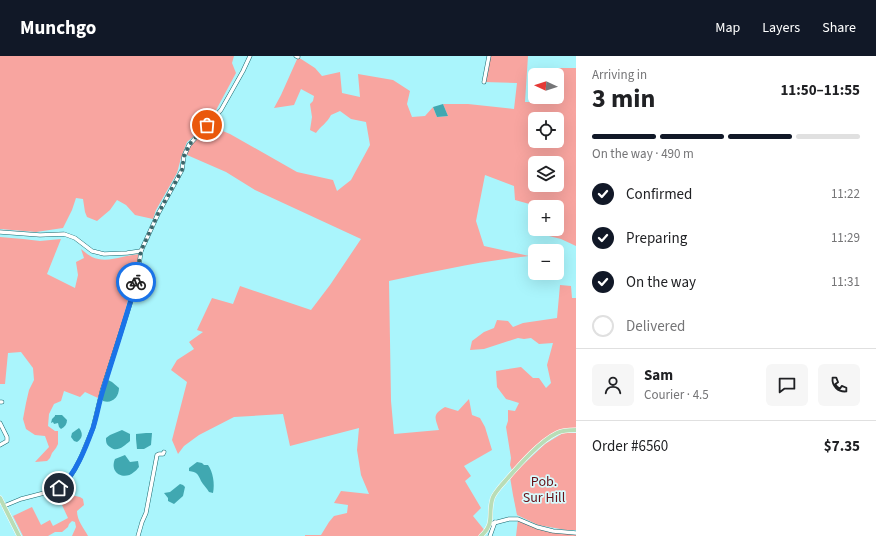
<!DOCTYPE html>
<meta charset="utf-8">
<style>
:root{--surface:#fff;--page:#f6f6f6;--text:#202124;--muted:#757577;--line:#e0e0e0;--accent:#111827}
body{margin:0;font-family:"Source Sans 3",sans-serif;background:var(--page);color:var(--text);height:100vh;display:flex;flex-direction:column;font-size:15px;white-space:nowrap}
*{box-sizing:border-box;margin:0}
p{font-size:13px;color:var(--muted)}
.icon{flex:none;width:22px;height:22px;fill:none;stroke:currentColor;stroke-width:2;stroke-linecap:round;stroke-linejoin:round}
.map{position:relative;flex:1;overflow:hidden}
.drawer{display:flex;flex-direction:column;background:var(--surface);width:300px}
.drawer>*{flex:none}
.needle{width:26px;rotate:273deg}
.controls{position:absolute;left:528px;top:12px;display:grid;gap:8px}
.controls a{display:grid;place-items:center;width:36px;height:36px;border-radius:6px;background:var(--surface);box-shadow:0 4px 16px #0002;font-size:20px}
.pin{position:absolute;display:grid;place-items:center;width:34px;height:34px;color:#fff;margin:-17px;border:2px solid #fff;border-radius:50%;box-shadow:0 1px 4px #0007}
.courier{position:absolute;display:grid;place-items:center;width:40px;height:40px;margin:-20px;border:3px solid #1a73e8;border-radius:50%;background:#fff;color:#222;box-shadow:0 1px 5px #0007}
.head em{font-style:normal;font-weight:700}
.head div{display:flex;flex-direction:column-reverse}
.head{display:flex;align-items:center;justify-content:space-between;height:68px;padding:0 16px}
h1{font-size:26px;font-weight:700;line-height:30px}
.bar{display:grid;grid-template-columns:repeat(4,1fr);gap:6px 4px;align-content:center;height:48px;padding:0 16px}
.bar i{height:5px;border-radius:3px;background:var(--line)}
.bar .current{background:var(--accent)}
.bar p{grid-column:span 4}
.line{display:flex;align-items:center;gap:10px;padding:0 16px;border-top:1px solid var(--line)}
.line div{flex:1}
.round{display:grid;place-items:center;flex:none;width:42px;height:42px;border-radius:6px;background:var(--page)}
ol{padding:0 16px;list-style:none}
li{display:flex;align-items:center;gap:12px;height:44px}
li p{margin-inline-start:auto}
li .icon{padding:4px;border-radius:50%;background:var(--accent);color:#fff;stroke-width:4}
li:last-child{color:var(--muted)}
li i{width:22px;height:22px;border:2px solid var(--line);border-radius:50%}
header{display:flex;align-items:center;gap:24px;box-sizing:border-box;height:56px;padding:0 20px;background:var(--accent);color:#fff}
header strong{font-size:19px}
nav{display:flex;gap:22px;margin-inline-start:auto;font-size:14px}
main{display:flex;flex:1;min-height:0}
.map>svg:first-child{display:block}
</style>
<header>
<strong>Munchgo</strong>
<nav><a>Map</a><a>Layers</a><a>Share</a></nav>
</header>
<main>
<div class="map">
<svg width="576" height="480" viewBox="0 0 576 480">
<rect width="100%" height="100%" fill="#aaf5fc"/>
<g fill="#f8a5a0" fill-rule="evenodd">
<path d="M0 0H234L232 7 236 17 208 69 230 78 297 116 333 124 337 135 351 124 370 89 366 66 351 63 340 55 331 59C327 67 321 70 316 77L310 74 312 61 310 48 313 45 314 40 301 33 294 49 274 52 281 39 298 1 315 12 322 20 340 16 342 37 360 41 358 18 393 24 410 35 407 48 412 61 425 60 433 51 437 61 448 60 443 48H468L514 53 517 27 484 26 489 0H528L525 46H555V41H557V19H554L553 12H576V190L561 183 545 179 543 173H557V151H535V153L533 149 515 144 514 130 485 119 476 165 484 190 529 200C482 205 436 215 389 225L391 345 394 378 439 374C435 361 432 359 445 351L458 355 469 343 472 359 480 362 485 371 492 394 464 410 471 420 465 425 481 452 473 460 486 476 482 480H305V479H321L329 466 334 460 347 457 348 449 334 447 341 435 369 438 361 419 357 394 359 372 290 390 283 358 234 361 199 379 184 390 178 398 172 384 187 326 171 314 177 304 194 293 189 286 203 276 197 274 212 242 233 248 240 230 311 254 330 229 361 183 255 134 226 116 187 99 184 100 189 89 205 71 187 86 181 102 177 117 156 154 153 163 135 159 126 149 117 144 110 154 97 165 87 161 85 156 83 143 76 142 72 154 63 172 36 176 0 173ZM535 63H557V85H535ZM535 107H557V129H535Z"/>
<path d="M0 181 23 183 40 185 61 183 47 218 75 232 78 219 76 206 84 202 81 193C85 196 88 199 92 201 107 208 124 199 140 198L114 297 98 342 85 336 80 341 64 335 61 345 54 348 49 358 48 370 55 375H58V388L56 392 52 397 50 402 47 405 35 406 49 391 45 380 35 379 26 373 23 363 26 347 29 334 34 324 33 312 21 296 8 297 5 328H0Z"/>
<path d="M560 229 571 230 572 242H576V374H568L549 382 513 417 510 409 511 402 506 371 508 365V354L515 355 519 347 506 343 497 331 496 315 521 311 533 322H539L546 332 551 327 547 309 553 287 539 288 531 282 524 283 518 282 484 293 470 294 472 285 484 276 494 272 497 264 508 265 513 271 523 267 557 262Z"/>
<path d="M563 377H576V474H566L538 469 517 459 513 439 510 421 545 388Z"/>
<path d="M56 436 80 441 83 443 84 449 77 455C77 465 84 472 88 480H72L76 471 75 466 72 465 69 468 68 471 62 476H55L48 480H23L13 460 32 451 41 469 50 464 53 470 68 462Z"/>
<path d="M518 463 553 475 576 476V480H516Z"/>
</g>
<g fill="#40a8b1">
<path d="M443 48 448 60 437 61 433 51Z"/>
<path d="M108 324 112 326 119 332C119 341 112 348 103 345L102 343Z"/>
<path d="M55 359H62L67 364C67 368 65 371 61 373L59 371 58 367 54 368 53 366 51 367 52 363 55 360Z"/>
<path d="M79 372C83 377 83 382 77 386L74 385 71 381 72 377Z"/>
<path d="M122 374 130 378V385C124 390 117 397 110 391 106 388 106 386 106 382L110 379Z"/>
<path d="M146 377H152L151 389 144 393H137L136 383V378Z"/>
<path d="M125 399 130 406 138 405 139 411C137 413 136 415 134 416 124 425 109 417 115 403Z"/>
<path d="M197 406 202 407 204 409H208C213 416 215 428 213 437L209 436C207 432 203 429 201 425 198 418 197 416 189 415V412Z"/>
<path d="M180 428 183 429 185 431 183 440 174 448 168 445V442L164 437 170 436Z"/>
</g>
<g fill="none" stroke-linecap="round" stroke-linejoin="round">
<g stroke="#17686f" stroke-width="4.5">
<g id="minor">
<path d="M296 0 298 1"/>
<path d="M484 26 489 0"/>
<path d="M0 176 40 179 64 178 75 182 92 195 104 198 127 197 141 195"/>
<path d="M0 346H2"/>
<path d="M0 367 7 381V385L0 389"/>
<path d="M4 450 21 443 48 436 59 432 68 424 75 413 81 401 93 372 102 335 130 248 137 224 141 195 158 158 182 114 184 100 189 89 221 54 243 15 250 0"/>
<path d="M490 468 509 463H518L537 471 553 475 576 477"/>
<path d="M138 480 142 466 146 457 157 399 159 398H163L164 396"/>
<path d="M490 480 495 466"/>
</g>
</g>
<g stroke="#fff" stroke-width="5">
<g id="major">
<path d="M0 442 19 480"/>
<path d="M481 480C495 467 488 460 492 444 493 439 497 435 500 431 515 414 538 386 557 377 563 374 570 374 576 374"/>
</g>
</g>
<use href="#minor" stroke="#fff" stroke-width="3.5"/>
<use href="#major" stroke="#b9ddb6" stroke-width="4"/>
</g>
<g fill="none" stroke-linecap="round" stroke-linejoin="round">
<path stroke="#3b6569" stroke-width="4" stroke-dasharray="0 7.2" d="M136 226 141 195 158 158 182 114 184 100 189 89 207 69"/>
<path stroke="#1a73e8" stroke-width="5" d="M59 432C75 420 86 391 93 372 97 360 99 346 103 334 114 298 126 263 136 226"/>
</g>
<g text-anchor="middle" dominant-baseline="central" stroke-width="3.5" stroke-linejoin="round" paint-order="stroke">
<g font-size="14" fill="#671117" stroke="#d7fbfe">
<text x="544" y="426">Pob.<tspan x="544" dy="16">Sur Hill</tspan></text>
</g>
</g>
</svg>
<div class="controls">
<a><svg class="needle" viewBox="-14 -14 28 28"><path d="M0-13l5 13h-10z" fill="#e53935"/><path d="M0 13l5-13h-10z" fill="#757577"/></svg></a>
<a><svg class="icon" aria-label="locate" viewBox="0 0 24 24"><circle cx="12" cy="12" r="6"/><path d="M12 2v4M12 18v4M2 12h4M18 12h4"/></svg></a>
<a><svg class="icon" aria-label="layers" viewBox="0 0 24 24"><path d="M12 4l9 5-9 5-9-5zM3 14l9 5 9-5"/></svg></a>
<a>+</a>
<a>−</a>
</div>
<div class="pin" style="left:207px;top:69px;background:#ea580c"><svg class="icon" aria-label="bag" viewBox="0 0 24 24"><path d="M5 8h14l-1 12H6zM9 8a3 3 0 0 1 6 0"/></svg></div>
<div class="pin" style="left:59px;top:432px;background:#1f2937"><svg class="icon" aria-label="home" viewBox="0 0 24 24"><path d="M3 11l9-7 9 7M6 9v11h12V9"/></svg></div>
<div class="courier" style="left:136px;top:226px"><svg class="icon" aria-label="bike" viewBox="0 0 24 24"><circle cx="6" cy="16" r="4"/><circle cx="18" cy="16" r="4"/><path d="M6 16l4-8h5l3 8M10 8l3 8H6M13 5h3"/></svg></div>
</div>
<section class="drawer">
<div class="head"><div><h1>3 min</h1><p>Arriving in</p></div><em>11:50–11:55</em></div>
<div class="bar"><i class="current"></i><i class="current"></i><i class="current"></i><i></i><p>On the way · 490 m</p></div>
<ol>
<li><svg class="icon" aria-label="check" viewBox="0 0 24 24"><path d="M5 12l5 5 9-10"/></svg>Confirmed<p>11:22</p></li>
<li><svg class="icon" aria-label="check" viewBox="0 0 24 24"><path d="M5 12l5 5 9-10"/></svg>Preparing<p>11:29</p></li>
<li><svg class="icon" aria-label="check" viewBox="0 0 24 24"><path d="M5 12l5 5 9-10"/></svg>On the way<p>11:31</p></li>
<li><i></i>Delivered</li>
</ol>
<div class="line" style="height:72px"><a class="round"><svg class="icon" aria-label="person" viewBox="0 0 24 24"><circle cx="12" cy="8" r="4"/><path d="M4 21q1-7 8-7t8 7"/></svg></a><div><b>Sam</b><p>Courier · 4.5</p></div><a class="round"><svg class="icon" aria-label="chat" viewBox="0 0 24 24"><path d="M4 5h16v11H9l-5 4z"/></svg></a><a class="round"><svg class="icon" aria-label="phone" viewBox="0 0 24 24"><path d="M5 4h4l2 5-3 2q2 4 5 5l2-3 5 2v4C11 20 4 13 5 4z"/></svg></a></div>
<div class="line" style="height:52px"><div>Order #6560</div><b>$7.35</b></div>
</section>
</main>
